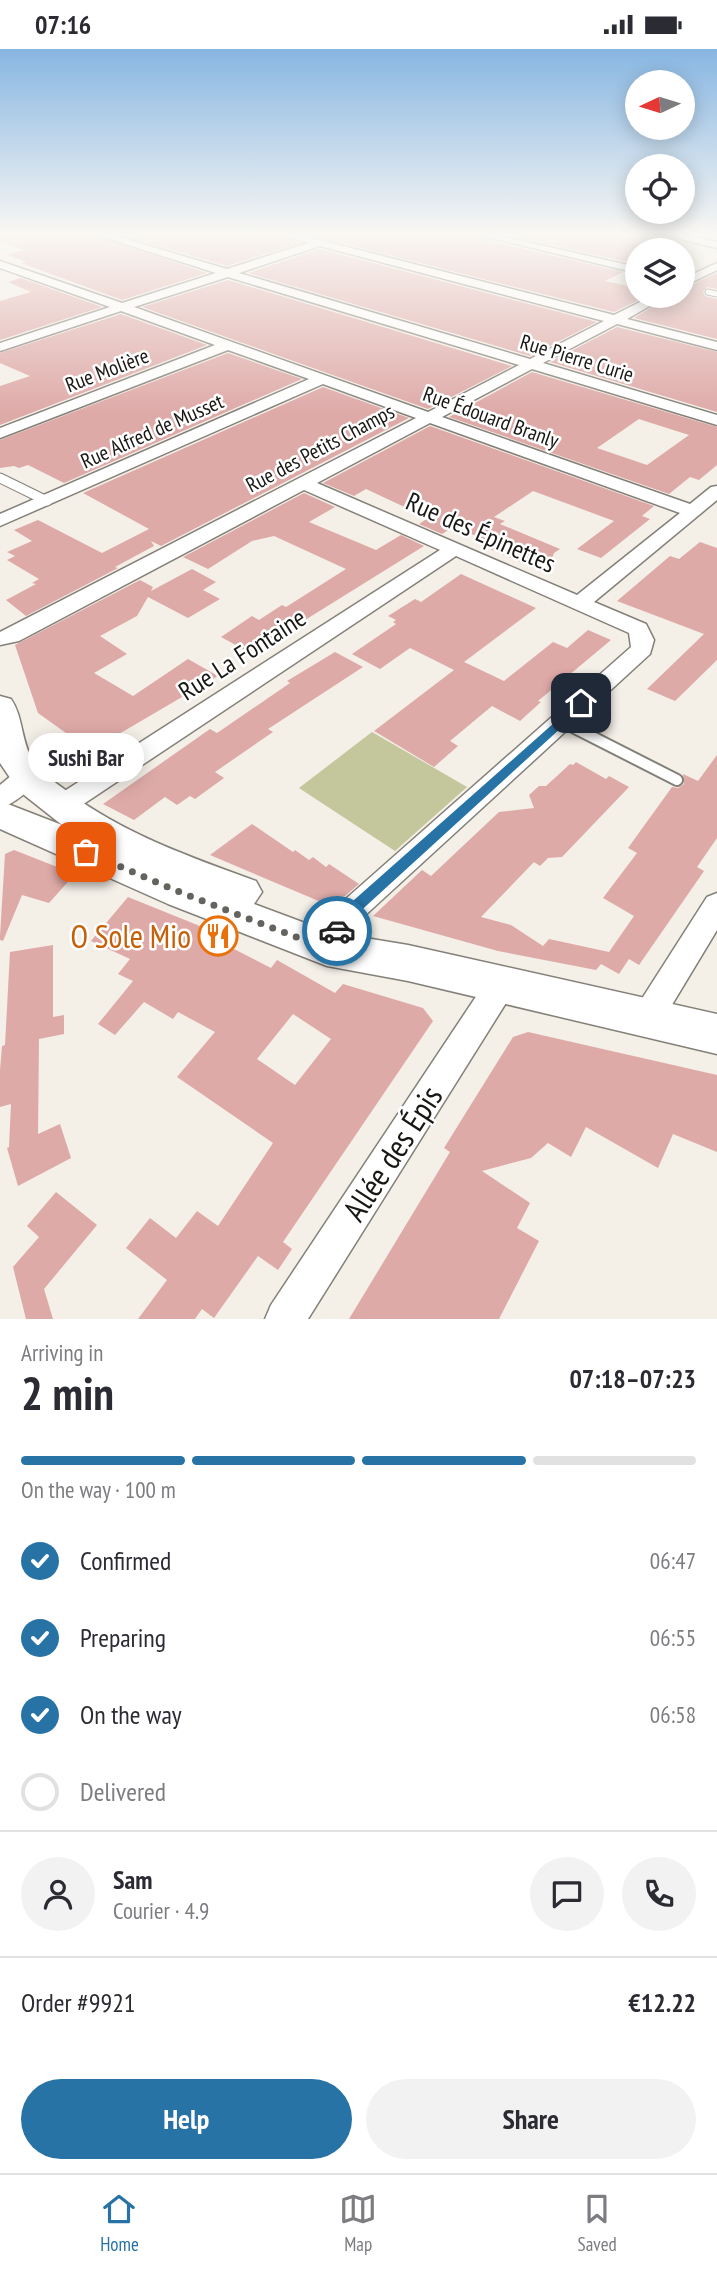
<!DOCTYPE html>
<meta charset="utf-8">
<style>
:root{--surface:#fff;--page:#f2f2f3;--text:#2b2b33;--muted:#7c7c81;--line:#e1e1e2;--accent:#2773a6}
body{margin:0;font-family:"PT Sans Narrow",sans-serif;background:var(--page);color:var(--text);height:100vh;display:flex;flex-direction:column;font-size:26px;white-space:nowrap}
*{box-sizing:border-box;margin:0}
p{font-size:23px;color:var(--muted)}
.icon{flex:none;width:38px;height:38px;fill:none;stroke:currentColor;stroke-width:2;stroke-linecap:round;stroke-linejoin:round}
.map{position:relative;height:1270px;overflow:hidden}
.panel{display:flex;flex-direction:column;background:var(--surface);flex:1}
.panel>*{flex:none}
.needle{width:46px;rotate:266deg}
.controls{position:absolute;left:625px;top:21px;display:grid;gap:14px}
.controls a{display:grid;place-items:center;width:70px;height:70px;border-radius:50%;background:var(--surface);box-shadow:0 4px 18px #0003;font-size:35px}
.pin{position:absolute;display:grid;place-items:center;width:60px;height:60px;color:#fff;margin:-30px;border-radius:14px;box-shadow:0 4px 10px #0006}
.courier{position:absolute;display:grid;place-items:center;width:70px;height:70px;margin:-35px;border:5px solid #2773a6;border-radius:50%;background:#fff;color:#222;box-shadow:0 2px 9px #0007}
.bubble{position:absolute;height:49px;border-radius:24px;background:var(--surface);box-shadow:0 4px 18px #0003;font-size:23px;font-weight:800;line-height:49px;text-align:center}
.head em{font-style:normal;font-weight:800}
.head div{display:flex;flex-direction:column-reverse}
.head{display:flex;align-items:center;justify-content:space-between;height:119px;padding:0 21px}
h1{font-size:46px;font-weight:800;line-height:52px}
.bar{display:grid;grid-template-columns:repeat(4,1fr);gap:10px 7px;align-content:center;height:84px;padding:0 21px}
.bar i{height:9px;border-radius:5px;background:var(--line)}
.bar .active{background:var(--accent)}
.bar p{grid-column:span 4}
.line{display:flex;align-items:center;gap:18px;padding:0 21px;border-top:2px solid var(--line)}
.line div{flex:1}
.round{display:grid;place-items:center;flex:none;width:74px;height:74px;border-radius:37px;background:var(--page)}
ol{padding:0 21px;list-style:none}
li{display:flex;align-items:center;gap:21px;height:77px}
li p{margin-inline-start:auto}
li .icon{padding:7px;border-radius:50%;background:var(--accent);color:#fff;stroke-width:4}
li:last-child{color:var(--muted)}
li i{width:38px;height:38px;border:4px solid var(--line);border-radius:50%}
.button{display:flex;gap:14px;margin-top:auto;padding:14px 21px}
.button a{flex:1;height:80px;border-radius:42px;background:var(--accent);color:#fff;font-size:28px;font-weight:800;line-height:80px;text-align:center}
.button a+a{background:var(--page);color:var(--text)}
.status{display:flex;justify-content:space-between;align-items:center;height:49px;padding:0 35px;background:var(--surface);direction:ltr}
.status svg{height:19px;fill:currentColor}
.dock{display:flex;justify-content:space-around;align-items:center;height:98px;border-top:2px solid var(--line);background:var(--surface);font-size:19px;color:var(--muted)}
.dock a{display:grid;justify-items:center;gap:4px}
.dock .active{color:var(--accent)}
.map>svg:first-child{display:block}
</style>
<div class="status"><b>07:16</b><svg viewBox="0 0 49 12"><path d="M0 12V9h3v3zM5 12V6h3v6zM10 12V3h3v9zM15 12V0h3v12zM26 1h20v11H26zM47 4h2v5h-2z"/></svg></div>
<div class="map">
<svg width="717" height="1270" viewBox="0 0 717 1270">
<rect width="100%" height="100%" fill="#f4efe7"/>
<path fill="#c4c69c" d="M372 683 467 738 395 802 299 739Z"/>
<g fill="#deaaa8" fill-rule="evenodd">
<path d="M0 187H97L207 224 122 251 21 214 27 213 6 206 25 201 0 193Z"/>
<path d="M123 187H285L300 194 227 217Z"/>
<path d="M313 187H480L482 190 623 223 605 232 637 239V247H647L614 263Z"/>
<path d="M511 187H646L685 194 669 201H637V215Z"/>
<path d="M320 200 597 273 530 307 248 224Z"/>
<path d="M717 224V240L707 238 703 243 705 247 717 250V290L634 269 670 247 682 250V240Z"/>
<path d="M21 229 102 258 0 291V252L31 243 8 233Z"/>
<path d="M228 231 512 317 428 360 142 258Z"/>
<path d="M121 265 207 296 0 376V337L30 327 0 314V304Z"/>
<path d="M617 278 717 303V363L550 313Z"/>
<path d="M228 304 302 330 64 434 28 416 19 419 14 417 0 419V391Z"/>
<path d="M532 323 717 378V416L699 431 690 428 669 445 449 368ZM639 370 648 373 689 386 647 416 597 399Z"/>
<path d="M323 338 409 369 161 497 151 492 154 497 115 518 118 519 26 567 6 551 36 535 32 534 39 530 7 511 15 507 7 503 32 492 14 481 38 471 102 504 149 480 83 444Z"/>
<path d="M430 377 654 457 642 467 650 470 601 509 577 500 614 472 533 442 494 468 505 472 500 475 560 500 554 504 550 514 544 512 535 519 490 500 497 495 453 478 442 485 419 475 428 469 366 440 354 447 323 434Z"/>
<path d="M304 444 335 458 309 473 376 501 401 486 424 497 281 586 254 606 221 588 252 567 259 571 282 556 286 558 346 520 274 487 252 492 208 520 183 508Z"/>
<path d="M700 493 717 499V611L675 652 647 640 704 585 617 552 670 507 679 510Z"/>
<path d="M192 520 216 533 203 541 220 550 188 569 148 548 137 567 100 587 127 605 94 624 133 647 188 610 218 627 112 689 118 694 69 726 59 725 37 702 66 684 38 664 15 596 140 531 153 538 151 542Z"/>
<path d="M461 525 536 559 464 613 504 632 553 593 567 599 588 581 611 591 538 652 541 653 520 672 492 657 450 692 458 697 434 718 374 682 454 621 410 599 380 620 352 605 396 575 393 573 396 571 388 567 415 550 421 553Z"/>
<path d="M335 603 363 618 268 680 273 683 215 723 224 729 195 750 190 747 177 756 165 748 134 771 103 755 210 680 217 684 290 634 287 632Z"/>
<path d="M717 706V789L697 818 704 822 639 916 629 910 619 925 601 915 596 921 498 902 373 867 422 821 431 827 499 763 534 759 529 746 539 737H546L570 715 573 716 576 713 606 730 609 727 629 738 562 808 548 809 540 817 534 813 481 868 511 876 543 897 549 890 609 903 634 867 603 849 637 804 628 799 672 738 678 739 684 735 683 725 698 732Z"/>
<path d="M252 775 293 803 295 801 309 811 313 808 326 818 329 815 359 835 345 847 321 853 210 806Z"/>
<path d="M14 801 75 825 49 854 22 846 3 892 0 891V887L5 805Z"/>
<path d="M128 848 237 892 232 899 271 919 277 911 335 944 343 935 423 959 433 972 283 1193 292 1200 278 1221 258 1207 214 1269 202 1260 195 1270H138L167 1231 126 1199 150 1169 176 1189 197 1162 218 1177 273 1094 177 1028 215 983 178 963 173 970 144 953 115 986 98 975 133 932 118 925 130 910 91 892ZM293 965 331 990 295 1036 257 1010Z"/>
<path d="M53 896V968L64 966V985L39 990 38 1085 60 1075 71 1109 18 1137 7 1099 9 1098 11 1055 0 1058V1021L2 997 5 996 10 903Z"/>
<path d="M528 983 717 1026V1103L673 1085 658 1119 586 1078 571 1108 548 1094 531 1109 482 1122 530 1154 517 1179 539 1192 499 1270H349L450 1103 444 1099 513 988Z"/>
<path d="M56 1143 97 1176 44 1240 53 1270H26L13 1218 39 1188 27 1177Z"/>
</g>
<g fill="none" stroke-linecap="round" stroke-linejoin="round">
<g stroke="#848079" stroke-width="7">
<path id="service-far2" d="M708 243 717 245"/>
</g>
<g stroke="#848079" stroke-width="11">
<path id="service-far1" d="M0 429 47 452"/>
</g>
<g stroke="#848079" stroke-width="14">
<path id="service" d="M561 672 677 731"/>
</g>
<g stroke="#848079" stroke-width="3">
<g id="minor">
<path d="M100 187H115L227 220 308 194 288 187H304L614 266 652 247H667L627 270 717 293V301L617 275 543 314 717 366V376L532 320 442 368 690 455 711 438 717 437V451L594 553 646 575 654 591 650 605 360 871C349 890 342 918 316 909L312 900 340 855 631 598 629 584 456 507 70 764 61 766 52 764 48 757 52 750 440 501 304 441 19 592 0 596V583L416 369 323 335 0 477V465L309 330 228 301 0 389V379L215 296 121 262 0 302V294L110 258 0 219V212L122 254 216 224ZM320 197 604 272 530 310 239 224ZM228 228 519 316 428 363 134 258ZM430 374 680 464 577 546 317 434Z"/>
<path d="M483 187H500L637 218V224Z"/>
<path d="M668 187H687L717 193V199Z"/>
<path d="M717 214V221L682 238V230Z"/>
<path d="M26 719 35 722 39 728C31 741 14 755 0 759V736L17 722Z"/>
<path d="M717 844V881L658 979 647 983 636 979 631 969 636 959 707 848Z"/>
<path d="M500 924 511 928 516 937 511 946 308 1270H265L271 1256 489 928Z"/>
</g>
</g>
<g stroke="#848079" stroke-width="3">
<path id="secondary" d="M0 647 11 650C23 667 21 691 32 710 41 724 55 733 68 743 124 785 190 808 256 832L262 843 254 855 329 883 408 896 717 965V1005L408 932 327 917 168 855 0 780V752L62 776 19 742 0 714Z"/>
</g>
<use href="#service-far2" stroke="#fff" stroke-width="5"/>
<use href="#service-far1" stroke="#fff" stroke-width="9"/>
<use href="#service" stroke="#fff" stroke-width="10"/>
<use href="#minor" fill="#fff" fill-rule="evenodd"/>
<use href="#secondary" fill="#fff" fill-rule="evenodd"/>
</g>
<linearGradient id="sky" x2="0" y2="1"><stop stop-color="#87b6e2"/><stop offset="0.51" stop-color="#faf8f4"/><stop offset="1" stop-color="#faf8f4" stop-opacity="0"/></linearGradient>
<rect width="717" height="364" fill="url(#sky)"/>
<path fill="#2773a6" d="M581 650 585 651V657L355 867 342 886H331L329 882 345 859Z"/>
<g fill="none" stroke-linecap="round" stroke-linejoin="round">
<path stroke="#65635e" stroke-width="7" stroke-dasharray="0 12.6" d="M86 803 182 844 327 900 337 882"/>
</g>
<defs>
<g id="restaurant-ring" transform="scale(2.0125)"><circle r="9.5" fill="#fff" stroke="#e8710a" stroke-width="1.5"/><path d="M-5-6h1v4h1v-4h1v4h1v-4h1v5L-1.5 .5V6h-2V.5L-5-1ZM5-6V6H3V1.5H1.5Q1.5-4 5-6Z" fill="#e8710a"/></g>
</defs>
<g fill-rule="evenodd">
<use href="#restaurant-ring" x="218" y="887"/>
</g>
<g text-anchor="middle" dominant-baseline="central" stroke-width="5" stroke-linejoin="round" paint-order="stroke">
<g font-size="21" fill="#181714" stroke="#fff">
<text transform="translate(577 309) rotate(17)">Rue Pierre Curie</text>
<text transform="translate(107 321) rotate(-21)">Rue Molière</text>
<text transform="translate(491 368) rotate(20)">Rue Édouard Branly</text>
<text transform="translate(152 382) rotate(-24)">Rue Alfred de Musset</text>
<text transform="translate(320 399) rotate(-28)">Rue des Petits Champs</text>
</g>
<g font-size="26" fill="#181714" stroke="#fff">
<text transform="translate(481 483) rotate(24)">Rue des Épinettes</text>
<text transform="translate(242 605) rotate(-33)">Rue La Fontaine</text>
</g>
<g font-size="32" fill="#c56008" stroke="#fff" text-anchor="end">
<text x="191" y="887">O Sole Mio</text>
</g>
<g font-size="32" fill="#181714" stroke="#fff">
<text transform="translate(392 1104) rotate(-57)">Allée des Épis</text>
</g>
</g>
</svg>
<div class="controls">
<a><svg class="needle" viewBox="-14 -14 28 28"><path d="M0-13l5 13h-10z" fill="#e53935"/><path d="M0 13l5-13h-10z" fill="#7c7c81"/></svg></a>
<a><svg class="icon" aria-label="locate" viewBox="0 0 24 24"><circle cx="12" cy="12" r="6"/><path d="M12 2v4M12 18v4M2 12h4M18 12h4"/></svg></a>
<a><svg class="icon" aria-label="layers" viewBox="0 0 24 24"><path d="M12 4l9 5-9 5-9-5zM3 14l9 5 9-5"/></svg></a>
</div>
<div class="pin" style="left:86px;top:803px;background:#ea580c"><svg class="icon" aria-label="bag" viewBox="0 0 24 24"><path d="M5 8h14l-1 12H6zM9 8a3 3 0 0 1 6 0"/></svg></div>
<div class="pin" style="left:581px;top:654px;background:#1f2937"><svg class="icon" aria-label="home" viewBox="0 0 24 24"><path d="M3 11l9-7 9 7M6 9v11h12V9"/></svg></div>
<div class="courier" style="left:337px;top:882px"><svg class="icon" aria-label="car" viewBox="0 0 24 24"><path d="M5 17H2v-5l4-1 3-4h7l3 4 3 1v5h-3M9 17h6M6 11h13"/><circle cx="7" cy="17" r="2"/><circle cx="17" cy="17" r="2"/></svg></div>
<div class="bubble" style="left:28px;top:684px;width:116px">Sushi Bar</div>
</div>
<section class="panel">
<div class="head"><div><h1>2 min</h1><p>Arriving in</p></div><em>07:18–07:23</em></div>
<div class="bar"><i class="active"></i><i class="active"></i><i class="active"></i><i></i><p>On the way · 100 m</p></div>
<ol>
<li><svg class="icon" aria-label="check" viewBox="0 0 24 24"><path d="M5 12l5 5 9-10"/></svg>Confirmed<p>06:47</p></li>
<li><svg class="icon" aria-label="check" viewBox="0 0 24 24"><path d="M5 12l5 5 9-10"/></svg>Preparing<p>06:55</p></li>
<li><svg class="icon" aria-label="check" viewBox="0 0 24 24"><path d="M5 12l5 5 9-10"/></svg>On the way<p>06:58</p></li>
<li><i></i>Delivered</li>
</ol>
<div class="line" style="height:126px"><a class="round"><svg class="icon" aria-label="person" viewBox="0 0 24 24"><circle cx="12" cy="8" r="4"/><path d="M4 21q1-7 8-7t8 7"/></svg></a><div><b>Sam</b><p>Courier · 4.9</p></div><a class="round"><svg class="icon" aria-label="chat" viewBox="0 0 24 24"><path d="M4 5h16v11H9l-5 4z"/></svg></a><a class="round"><svg class="icon" aria-label="phone" viewBox="0 0 24 24"><path d="M5 4h4l2 5-3 2q2 4 5 5l2-3 5 2v4C11 20 4 13 5 4z"/></svg></a></div>
<div class="line" style="height:91px"><div>Order #9921</div><b>€12.22</b></div>
<div class="button"><a>Help</a><a>Share</a></div>
</section>
<nav class="dock">
<a class="active"><svg class="icon" aria-label="home" viewBox="0 0 24 24"><path d="M3 11l9-7 9 7M6 9v11h12V9"/></svg>Home</a>
<a><svg class="icon" aria-label="map" viewBox="0 0 24 24"><path d="M3 6l6-2 6 2 6-2v14l-6 2-6-2-6 2zM9 4v14M15 6v14"/></svg>Map</a>
<a><svg class="icon" aria-label="saved" viewBox="0 0 24 24"><path d="M7 4h10v16l-5-4-5 4z"/></svg>Saved</a>
</nav>
